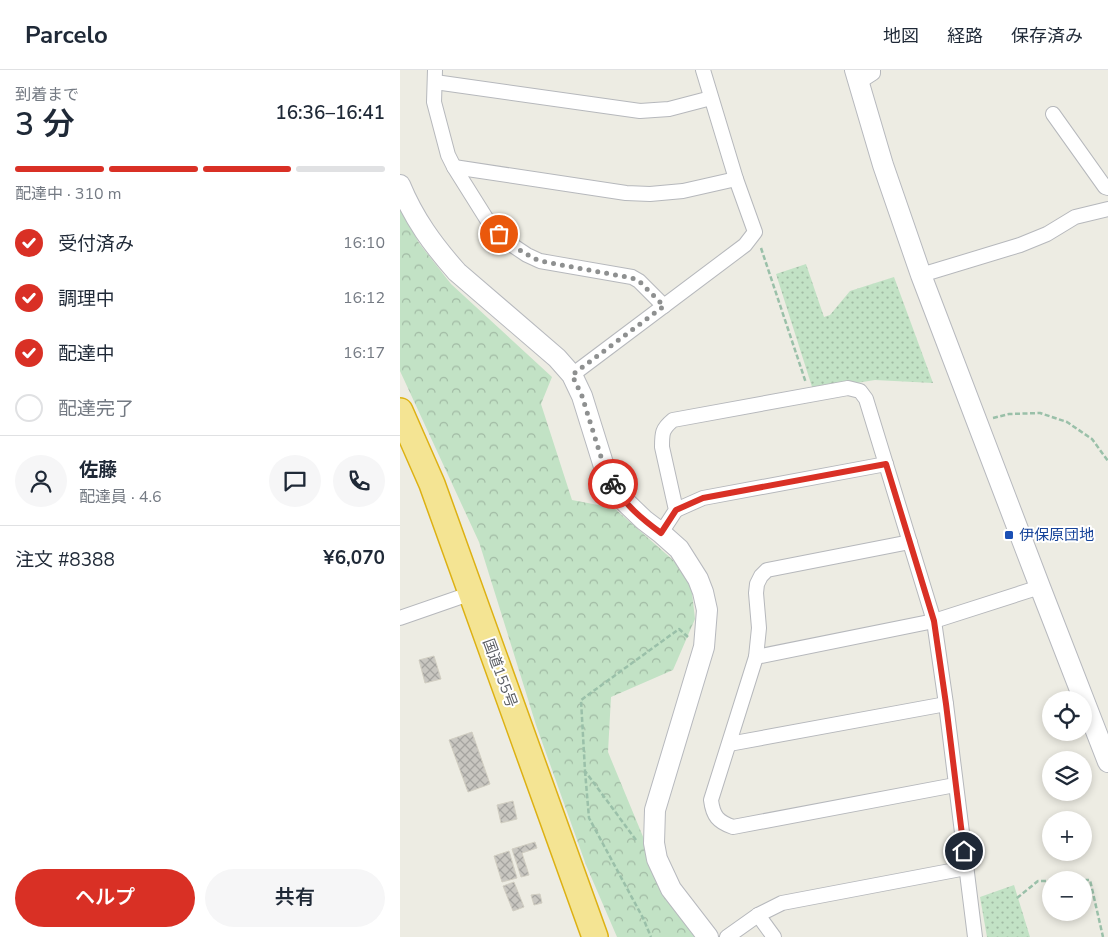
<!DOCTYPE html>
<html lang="ja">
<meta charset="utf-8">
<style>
:root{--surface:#fff;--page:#f6f6f7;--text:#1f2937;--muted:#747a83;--line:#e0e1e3;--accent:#d93025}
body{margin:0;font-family:"Nunito Sans","Noto Sans JP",sans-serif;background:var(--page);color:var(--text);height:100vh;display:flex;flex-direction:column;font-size:19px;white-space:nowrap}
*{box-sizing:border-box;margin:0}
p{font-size:16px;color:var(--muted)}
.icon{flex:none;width:28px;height:28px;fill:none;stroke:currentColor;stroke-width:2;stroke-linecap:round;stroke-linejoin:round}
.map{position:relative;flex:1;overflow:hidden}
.sheet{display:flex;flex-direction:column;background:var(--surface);width:400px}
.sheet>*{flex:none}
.fabs{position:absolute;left:642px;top:621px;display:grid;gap:10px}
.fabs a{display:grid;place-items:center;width:50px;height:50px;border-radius:50%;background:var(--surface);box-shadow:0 2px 8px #0003;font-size:25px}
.pin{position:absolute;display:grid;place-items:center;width:42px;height:42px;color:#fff;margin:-21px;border:2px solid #fff;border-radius:50%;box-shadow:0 1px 5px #0007}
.courier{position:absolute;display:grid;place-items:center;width:50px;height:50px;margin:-25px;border:4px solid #d93025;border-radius:50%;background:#fff;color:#222;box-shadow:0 1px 6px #0007}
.headline em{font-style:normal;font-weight:600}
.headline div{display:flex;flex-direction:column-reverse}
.headline{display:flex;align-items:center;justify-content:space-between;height:85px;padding:0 15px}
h1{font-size:32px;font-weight:600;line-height:38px}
.bar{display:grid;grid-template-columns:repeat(4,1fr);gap:8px 5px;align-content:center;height:60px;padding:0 15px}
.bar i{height:6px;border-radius:4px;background:var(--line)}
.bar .current{background:var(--accent)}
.bar p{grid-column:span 4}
.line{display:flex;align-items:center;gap:12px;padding:0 15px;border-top:1px solid var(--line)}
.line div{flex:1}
.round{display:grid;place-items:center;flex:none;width:52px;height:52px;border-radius:26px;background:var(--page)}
ol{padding:0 15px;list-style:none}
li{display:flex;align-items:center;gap:15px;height:55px}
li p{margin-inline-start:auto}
li .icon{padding:5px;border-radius:50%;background:var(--accent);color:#fff;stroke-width:4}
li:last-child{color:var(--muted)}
li i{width:28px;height:28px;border:2px solid var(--line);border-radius:50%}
.primary-button{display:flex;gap:10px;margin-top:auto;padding:10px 15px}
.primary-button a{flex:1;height:58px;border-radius:30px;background:var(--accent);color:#fff;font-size:20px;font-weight:600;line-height:58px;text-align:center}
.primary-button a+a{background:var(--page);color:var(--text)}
header{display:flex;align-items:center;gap:30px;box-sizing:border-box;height:70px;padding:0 25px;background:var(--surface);border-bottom:1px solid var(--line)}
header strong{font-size:24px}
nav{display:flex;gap:28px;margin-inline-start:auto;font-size:18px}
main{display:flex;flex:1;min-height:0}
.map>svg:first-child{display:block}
</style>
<header>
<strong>Parcelo</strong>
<nav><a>地図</a><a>経路</a><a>保存済み</a></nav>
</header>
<main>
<section class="sheet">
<div class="headline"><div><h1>3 分</h1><p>到着まで</p></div><em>16:36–16:41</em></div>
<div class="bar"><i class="current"></i><i class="current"></i><i class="current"></i><i></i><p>配達中 · 310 m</p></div>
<ol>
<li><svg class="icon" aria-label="check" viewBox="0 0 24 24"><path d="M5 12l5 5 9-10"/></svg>受付済み<p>16:10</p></li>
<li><svg class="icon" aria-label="check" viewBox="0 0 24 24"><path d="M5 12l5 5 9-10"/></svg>調理中<p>16:12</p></li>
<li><svg class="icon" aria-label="check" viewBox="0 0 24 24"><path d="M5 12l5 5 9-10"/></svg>配達中<p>16:17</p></li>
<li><i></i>配達完了</li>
</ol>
<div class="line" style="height:90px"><a class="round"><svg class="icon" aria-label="person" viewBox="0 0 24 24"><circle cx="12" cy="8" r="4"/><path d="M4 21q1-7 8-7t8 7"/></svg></a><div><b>佐藤</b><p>配達員 · 4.6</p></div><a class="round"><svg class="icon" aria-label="chat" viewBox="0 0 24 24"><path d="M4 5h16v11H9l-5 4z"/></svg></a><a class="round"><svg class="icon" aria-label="phone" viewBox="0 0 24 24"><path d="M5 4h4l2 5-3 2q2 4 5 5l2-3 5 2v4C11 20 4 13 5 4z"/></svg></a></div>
<div class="line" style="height:65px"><div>注文 #8388</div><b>¥6,070</b></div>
<div class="primary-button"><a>ヘルプ</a><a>共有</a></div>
</section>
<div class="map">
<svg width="708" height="867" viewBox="0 0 708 867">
<defs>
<pattern id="forest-crowns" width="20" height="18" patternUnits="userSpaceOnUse" patternTransform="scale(1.25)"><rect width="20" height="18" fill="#c2e2c5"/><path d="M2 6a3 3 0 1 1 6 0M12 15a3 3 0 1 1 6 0" fill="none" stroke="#a1baa4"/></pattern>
<pattern id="park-dots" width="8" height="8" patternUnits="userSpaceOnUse" patternTransform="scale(1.25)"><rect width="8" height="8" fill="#c2e2c5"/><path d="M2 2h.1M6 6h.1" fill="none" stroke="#a1baa4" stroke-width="1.8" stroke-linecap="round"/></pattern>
<pattern id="building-cross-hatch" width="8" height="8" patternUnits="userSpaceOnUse" patternTransform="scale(1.25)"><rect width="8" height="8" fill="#c8c6c0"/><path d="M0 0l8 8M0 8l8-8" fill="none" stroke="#a5a4a0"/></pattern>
</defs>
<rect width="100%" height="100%" fill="#edece3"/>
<path fill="url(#forest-crowns)" d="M0 137 19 173 51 214 152 307 141 334 172 430 214 438 290 505 295 549 273 600 211 627 208 682 251 786 301 867H217L186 795 136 655 79 472 0 301Z"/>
<g fill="url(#park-dots)">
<path d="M406 194 424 247 430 245 450 221 494 207 533 313 475 310 413 320 376 204Z"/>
<path d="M614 815 630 867H587L580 827Z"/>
</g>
<g fill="url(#building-cross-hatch)" stroke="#d1cec2">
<path d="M34 586 41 609 25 613 19 590Z"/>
<path d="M72 662 90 714 68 722 49 670Z"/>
<path d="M113 731 117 749 101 753 97 735Z"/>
<path d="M135 772 137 778 122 783 129 805 121 807 112 779Z"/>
<path d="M109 781 117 808 102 812 94 786Z"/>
<path d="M114 812 124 837 113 841 103 816Z"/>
<path d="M140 824 142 833 134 835 131 825Z"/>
</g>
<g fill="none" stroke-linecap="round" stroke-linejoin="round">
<g stroke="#b6b8bc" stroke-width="16">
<g id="street">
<path d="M35 0 34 32 48 85 54 97 91 156 112 175 127 185 140 191 232 207 239 211 264 236"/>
<path d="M35 12 240 41 269 39 311 28"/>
<path d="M459 12 473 3V0"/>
<path d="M653 44 705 117 708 118"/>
<path d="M54 97 226 123 250 124 283 121 336 109"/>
<path d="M521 205 620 175 647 164 675 147 708 139"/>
<path d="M172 305 345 175 355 162 336 109 303 0"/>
<path d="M276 440 303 428 486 394"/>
<path d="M261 463 276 440 262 377C262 363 262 359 273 350L448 318 460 321 466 329 534 551 546 634 575 867"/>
<path d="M510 472 367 500 361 506 357 514 356 523 359 558 356 587 311 730C313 746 318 752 333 757L555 715"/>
<path d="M0 548 72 523"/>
<path d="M356 587 534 551 640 517"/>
<path d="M329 674 546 634"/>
<path d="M358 845 374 867"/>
<path d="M327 867 358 845 382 833 566 798"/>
</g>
</g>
<g stroke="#b7b9be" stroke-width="22">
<g id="secondary">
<path d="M455 0 483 95 521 205 640 517 708 692"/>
<path d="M0 115C14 149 33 175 57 202L157 288 172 305 182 326 206 403 220 427 244 450 261 463 279 479 298 509 303 522 307 540 304 577 255 740 254 773 257 789 271 819 308 867"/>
</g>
</g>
<g stroke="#ddb113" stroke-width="28">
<path id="highway" d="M0 341 32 414 195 867"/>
</g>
<g stroke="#9ac0a9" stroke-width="2.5" stroke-dasharray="5 2.5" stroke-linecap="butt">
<path d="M361 178 406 313"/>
<path d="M593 348 609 344 640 343 667 352 692 369 708 391"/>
<path d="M185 701 189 748 243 848 251 867"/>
<path d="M236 770 185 701 181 630 279 559 288 567"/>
<path d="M684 810H690L703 867"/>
<path d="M617 828 638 811H651"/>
</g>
<use href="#street" stroke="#fff" stroke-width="14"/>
<use href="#secondary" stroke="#fff" stroke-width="20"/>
<use href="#highway" stroke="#f4e493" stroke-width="25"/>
</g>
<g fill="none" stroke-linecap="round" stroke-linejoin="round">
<path stroke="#8e9090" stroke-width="5" stroke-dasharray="0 9" d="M99 164C112 175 124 184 140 191L232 208 239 211 264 236 172 305 182 326 206 403 213 414"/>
<path stroke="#d93025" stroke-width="6" d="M213 414C225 435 242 449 261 463L276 440 303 428 486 394 534 551 546 634 564 781"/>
</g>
<rect fill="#1a4fb4" stroke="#fff" stroke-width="2" x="604" y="460" width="10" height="10" rx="2.5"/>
<g text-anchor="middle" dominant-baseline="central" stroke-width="4" stroke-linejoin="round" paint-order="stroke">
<g font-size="15" fill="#164399" stroke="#fff" text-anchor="start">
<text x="619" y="465">伊保原団地</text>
</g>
<g font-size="15" fill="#5b5e63" stroke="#fff">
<text transform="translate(100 603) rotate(70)">国道155号</text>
</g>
</g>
</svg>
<div class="fabs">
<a><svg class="icon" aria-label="locate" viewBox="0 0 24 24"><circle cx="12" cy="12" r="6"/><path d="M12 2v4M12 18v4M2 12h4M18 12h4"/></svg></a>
<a><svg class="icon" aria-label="layers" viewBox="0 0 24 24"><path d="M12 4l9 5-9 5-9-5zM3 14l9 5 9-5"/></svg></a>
<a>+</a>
<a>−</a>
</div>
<div class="pin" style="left:99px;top:164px;background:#ea580c"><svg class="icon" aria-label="bag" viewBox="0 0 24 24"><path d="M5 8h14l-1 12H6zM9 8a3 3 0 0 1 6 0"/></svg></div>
<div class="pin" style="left:564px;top:781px;background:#1f2937"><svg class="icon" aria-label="home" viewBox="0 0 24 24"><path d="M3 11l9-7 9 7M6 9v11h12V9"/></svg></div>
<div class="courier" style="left:213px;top:414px"><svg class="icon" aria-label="bike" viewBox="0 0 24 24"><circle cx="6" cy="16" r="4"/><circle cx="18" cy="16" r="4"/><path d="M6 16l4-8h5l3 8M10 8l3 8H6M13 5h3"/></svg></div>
</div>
</main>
